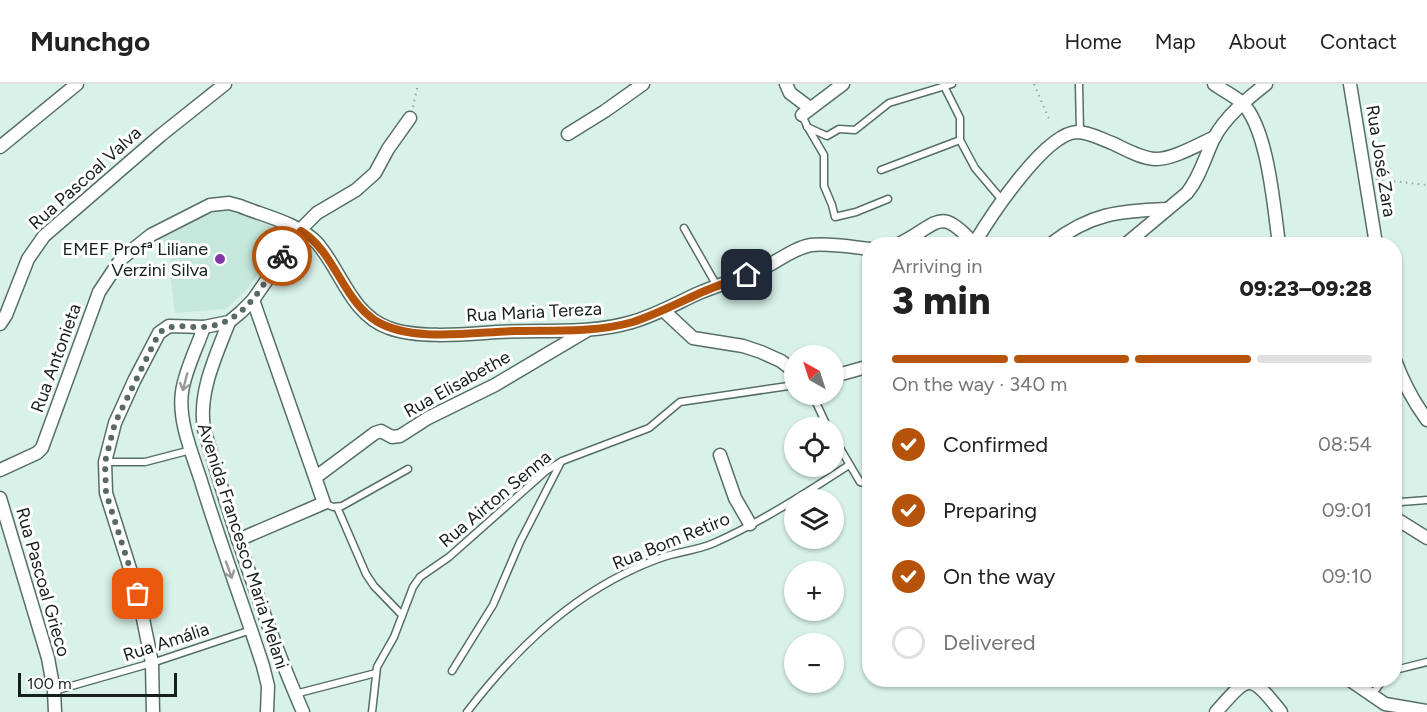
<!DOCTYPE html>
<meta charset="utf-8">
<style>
:root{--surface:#fff;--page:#f6f6f6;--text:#222;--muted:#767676;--line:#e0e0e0;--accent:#b45309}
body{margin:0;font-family:Figtree,sans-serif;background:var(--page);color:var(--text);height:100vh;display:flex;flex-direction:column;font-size:22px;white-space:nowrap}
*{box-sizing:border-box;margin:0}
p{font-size:20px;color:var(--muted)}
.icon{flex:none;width:33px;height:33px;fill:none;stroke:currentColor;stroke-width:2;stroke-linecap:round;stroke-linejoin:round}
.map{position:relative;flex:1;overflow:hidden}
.drawer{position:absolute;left:862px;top:153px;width:540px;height:450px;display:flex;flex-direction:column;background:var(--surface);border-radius:24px;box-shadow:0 2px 4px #0004}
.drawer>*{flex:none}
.needle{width:39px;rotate:321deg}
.tools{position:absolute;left:784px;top:261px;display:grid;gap:12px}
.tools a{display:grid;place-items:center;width:60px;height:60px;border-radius:50%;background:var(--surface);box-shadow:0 2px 4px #0004;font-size:30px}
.scale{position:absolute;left:18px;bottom:15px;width:159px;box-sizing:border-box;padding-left:6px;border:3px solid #151f1b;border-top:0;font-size:16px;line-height:21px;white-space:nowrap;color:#151f1b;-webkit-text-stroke:4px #fff;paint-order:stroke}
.pin{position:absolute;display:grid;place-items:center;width:51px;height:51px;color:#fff;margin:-26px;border-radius:12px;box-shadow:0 3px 9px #0006}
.courier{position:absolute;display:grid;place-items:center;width:60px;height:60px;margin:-30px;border:4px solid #b45309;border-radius:50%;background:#fff;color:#222;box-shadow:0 2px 8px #0007}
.summary em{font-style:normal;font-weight:800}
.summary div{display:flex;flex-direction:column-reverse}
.summary{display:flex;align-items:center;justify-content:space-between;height:102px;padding:0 30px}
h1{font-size:39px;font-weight:800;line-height:45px}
.bar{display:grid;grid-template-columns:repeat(4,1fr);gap:9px 6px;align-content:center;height:72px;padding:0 30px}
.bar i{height:8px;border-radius:4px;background:var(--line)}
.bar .selected{background:var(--accent)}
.bar p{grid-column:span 4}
ol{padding:0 30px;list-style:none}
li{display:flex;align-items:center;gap:18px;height:66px}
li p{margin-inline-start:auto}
li .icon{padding:6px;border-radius:50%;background:var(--accent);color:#fff;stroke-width:4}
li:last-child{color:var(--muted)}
li i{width:33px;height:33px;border:3px solid var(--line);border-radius:50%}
header{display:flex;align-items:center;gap:36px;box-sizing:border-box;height:84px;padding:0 30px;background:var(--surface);border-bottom:2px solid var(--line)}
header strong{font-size:28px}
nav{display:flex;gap:33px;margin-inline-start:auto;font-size:21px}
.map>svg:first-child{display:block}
</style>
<header>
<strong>Munchgo</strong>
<nav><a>Home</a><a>Map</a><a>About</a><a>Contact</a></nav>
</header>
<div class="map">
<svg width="1427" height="628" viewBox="0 0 1427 628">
<rect width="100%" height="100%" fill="#d8f2e9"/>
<path fill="#c6e8dc" d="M213 122 236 128 282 143 286 153 247 205 226 225 175 229 169 181 173 169 155 155Z"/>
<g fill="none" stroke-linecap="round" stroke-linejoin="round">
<g stroke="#576e66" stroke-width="9">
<g id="lane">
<path d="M1079 0 1080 48"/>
<path d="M944 2 960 34V56L975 84 1002 116"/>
<path d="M802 31 807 42 824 71V102L832 121 835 133 856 128 888 115"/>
<path d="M807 43 827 52 839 45 855 46 889 19 952 0"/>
<path d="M881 86 960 56"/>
<path d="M684 144 717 202"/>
<path d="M812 310 828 344"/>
<path d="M834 354 860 398 863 399 870 395"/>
<path d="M105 378H145L191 366"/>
<path d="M324 419 333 423 342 422 408 385"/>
<path d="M1395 422 1401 418 1427 416"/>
<path d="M337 423 366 490 374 502 402 531"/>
<path d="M1395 586 1427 578"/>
<path d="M452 587 493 521 520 458 561 378"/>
<path d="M54 607 152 579 251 546"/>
<path d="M295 610 376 589"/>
<path d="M1371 612 1383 596"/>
<path d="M372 628 377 583 394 553 413 503 420 493 449 473 546 387 562 377 649 344 680 318 795 301"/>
<path d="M467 628C513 568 566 516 636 484 647 479 659 474 670 471 685 467 701 465 714 459 761 438 806 409 849 381"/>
</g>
</g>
<g stroke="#576e66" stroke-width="15">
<g id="street">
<path d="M786 0 790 9 810 24"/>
<path d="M1214 0C1222 6 1233 11 1241 18 1268 42 1274 125 1279 160"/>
<path d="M1350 0 1376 160"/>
<path d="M802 31 843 0"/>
<path d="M568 50 605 27 643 0"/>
<path d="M0 63 77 0"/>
<path d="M899 160C938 141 939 120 974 160"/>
<path d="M974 160C990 133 1045 49 1077 48 1089 48 1101 55 1112 59 1125 65 1140 74 1155 75 1172 76 1199 60 1215 53"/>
<path d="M1051 160C1091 129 1119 127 1167 125"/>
<path d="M1126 160 1187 109C1200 93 1205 73 1214 54 1226 32 1247 15 1266 0"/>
<path d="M663 226 693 254 743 262 761 268 781 277 795 288"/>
<path d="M229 238C216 272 198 308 204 345 232 441 263 536 303 628"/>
<path d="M0 240 6 231 28 175 44 152 161 51 225 0"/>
<path d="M204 243C197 264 185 286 182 308 178 337 192 369 201 397 220 459 243 520 263 582L268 602 267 628"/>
<path d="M1395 276C1403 298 1413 317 1427 336"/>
<path d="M834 292 870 282"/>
<path d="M720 371 735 414 750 440"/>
<path d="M0 386 37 369 42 364 99 208 121 175 151 151 210 121 229 119 240 122C264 132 298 139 317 159 341 186 351 231 389 244 418 255 467 250 497 248 543 245 588 251 632 238 656 231 677 219 699 209 720 200 742 194 762 185 778 177 794 164 811 161 830 159 851 163 870 165"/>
<path d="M316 393 375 349 381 347 392 353 400 352 428 334 495 301 586 247"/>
<path d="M0 414 48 574 54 607 55 628"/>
<path d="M1395 434 1427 454"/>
<path d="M238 456 324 419 253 216"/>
<path d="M1350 596 1385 620 1427 627"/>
<path d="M153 628 152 579 138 510 106 409 105 378 115 339 134 297 159 249 169 242 204 243 229 238 241 228 253 216 305 141 317 129 356 106 375 89 388 65 410 34"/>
<path d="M1216 628C1249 591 1249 588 1281 628"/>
</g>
</g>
<g stroke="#91a69e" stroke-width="2" stroke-dasharray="1.5 4.5" stroke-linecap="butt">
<path d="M1034 0 1049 35"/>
<path d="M413 23 418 0"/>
<path d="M1376 95 1427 101"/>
</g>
<use href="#lane" stroke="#fff" stroke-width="6"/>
<use href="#street" stroke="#fff" stroke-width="12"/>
</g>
<defs><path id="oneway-shaft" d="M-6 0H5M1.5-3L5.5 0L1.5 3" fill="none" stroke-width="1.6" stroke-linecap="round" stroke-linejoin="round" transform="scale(1.5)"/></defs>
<g stroke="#969a98">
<use href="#oneway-shaft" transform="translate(185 298) rotate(105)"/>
<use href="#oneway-shaft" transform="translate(229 486) rotate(70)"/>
</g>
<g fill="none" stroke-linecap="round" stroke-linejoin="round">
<path stroke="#596963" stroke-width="6" stroke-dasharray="0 10.8" d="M138 510 106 409 105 378 115 339 159 249C172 238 188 244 203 243 244 241 262 202 282 172"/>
<path stroke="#b45309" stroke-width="8" d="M282 172 301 147C335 168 342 215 376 237 412 259 474 248 515 247 555 246 594 249 633 238 657 230 678 219 700 209 716 202 731 197 747 191"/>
</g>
<circle fill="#8336a8" stroke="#fff" stroke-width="2" cx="220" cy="175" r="6"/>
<g text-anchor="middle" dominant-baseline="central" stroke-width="6" stroke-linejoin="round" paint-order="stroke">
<g font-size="18" fill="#151f1b" stroke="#fff">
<text transform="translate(1381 77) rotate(81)">Rua José Zara</text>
<text transform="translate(85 94) rotate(-42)">Rua Pascoal Valva</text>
<text transform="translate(534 228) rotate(-3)">Rua Maria Tereza</text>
<text transform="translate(56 274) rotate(-70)">Rua Antonieta</text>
<text transform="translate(457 300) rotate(-29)">Rua Elisabethe</text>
<text transform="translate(495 415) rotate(-40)">Rua Airton Senna</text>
<text transform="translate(671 457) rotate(-22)">Rua Bom Retiro</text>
<text transform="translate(243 462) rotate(72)">Avenida Francesco Maria Melani</text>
<text transform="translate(43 498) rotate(74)">Rua Pascoal Grieco</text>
<text transform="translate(166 558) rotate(-18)">Rua Amália</text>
</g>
<g font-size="18" fill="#151f1b" stroke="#fff" text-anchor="end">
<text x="208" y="165">EMEF Profª Liliane<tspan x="208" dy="21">Verzini Silva</tspan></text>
</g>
</g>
</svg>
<div class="tools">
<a><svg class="needle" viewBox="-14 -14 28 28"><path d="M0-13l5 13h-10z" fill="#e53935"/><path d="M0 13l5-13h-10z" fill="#767676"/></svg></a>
<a><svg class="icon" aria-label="locate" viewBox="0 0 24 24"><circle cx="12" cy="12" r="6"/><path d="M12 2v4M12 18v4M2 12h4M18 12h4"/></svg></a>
<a><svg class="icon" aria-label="layers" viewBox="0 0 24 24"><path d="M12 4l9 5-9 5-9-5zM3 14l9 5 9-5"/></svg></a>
<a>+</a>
<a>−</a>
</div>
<div class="scale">100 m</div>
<div class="pin" style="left:138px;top:510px;background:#ea580c"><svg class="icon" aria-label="bag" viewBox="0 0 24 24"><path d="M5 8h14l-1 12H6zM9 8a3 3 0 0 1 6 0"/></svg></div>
<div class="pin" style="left:747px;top:191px;background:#1f2937"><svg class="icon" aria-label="home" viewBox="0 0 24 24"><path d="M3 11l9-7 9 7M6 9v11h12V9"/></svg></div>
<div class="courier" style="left:282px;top:172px"><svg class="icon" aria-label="bike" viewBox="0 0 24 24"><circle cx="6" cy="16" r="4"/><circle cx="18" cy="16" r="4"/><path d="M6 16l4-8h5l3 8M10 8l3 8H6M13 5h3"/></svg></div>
<section class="drawer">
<div class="summary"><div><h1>3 min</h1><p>Arriving in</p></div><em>09:23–09:28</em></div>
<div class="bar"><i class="selected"></i><i class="selected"></i><i class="selected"></i><i></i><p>On the way · 340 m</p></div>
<ol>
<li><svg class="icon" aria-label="check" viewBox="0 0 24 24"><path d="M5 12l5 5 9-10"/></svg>Confirmed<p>08:54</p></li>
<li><svg class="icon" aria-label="check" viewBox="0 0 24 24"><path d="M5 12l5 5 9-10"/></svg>Preparing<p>09:01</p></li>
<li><svg class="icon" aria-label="check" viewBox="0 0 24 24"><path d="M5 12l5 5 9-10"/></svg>On the way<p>09:10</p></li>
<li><i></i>Delivered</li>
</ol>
</section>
</div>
